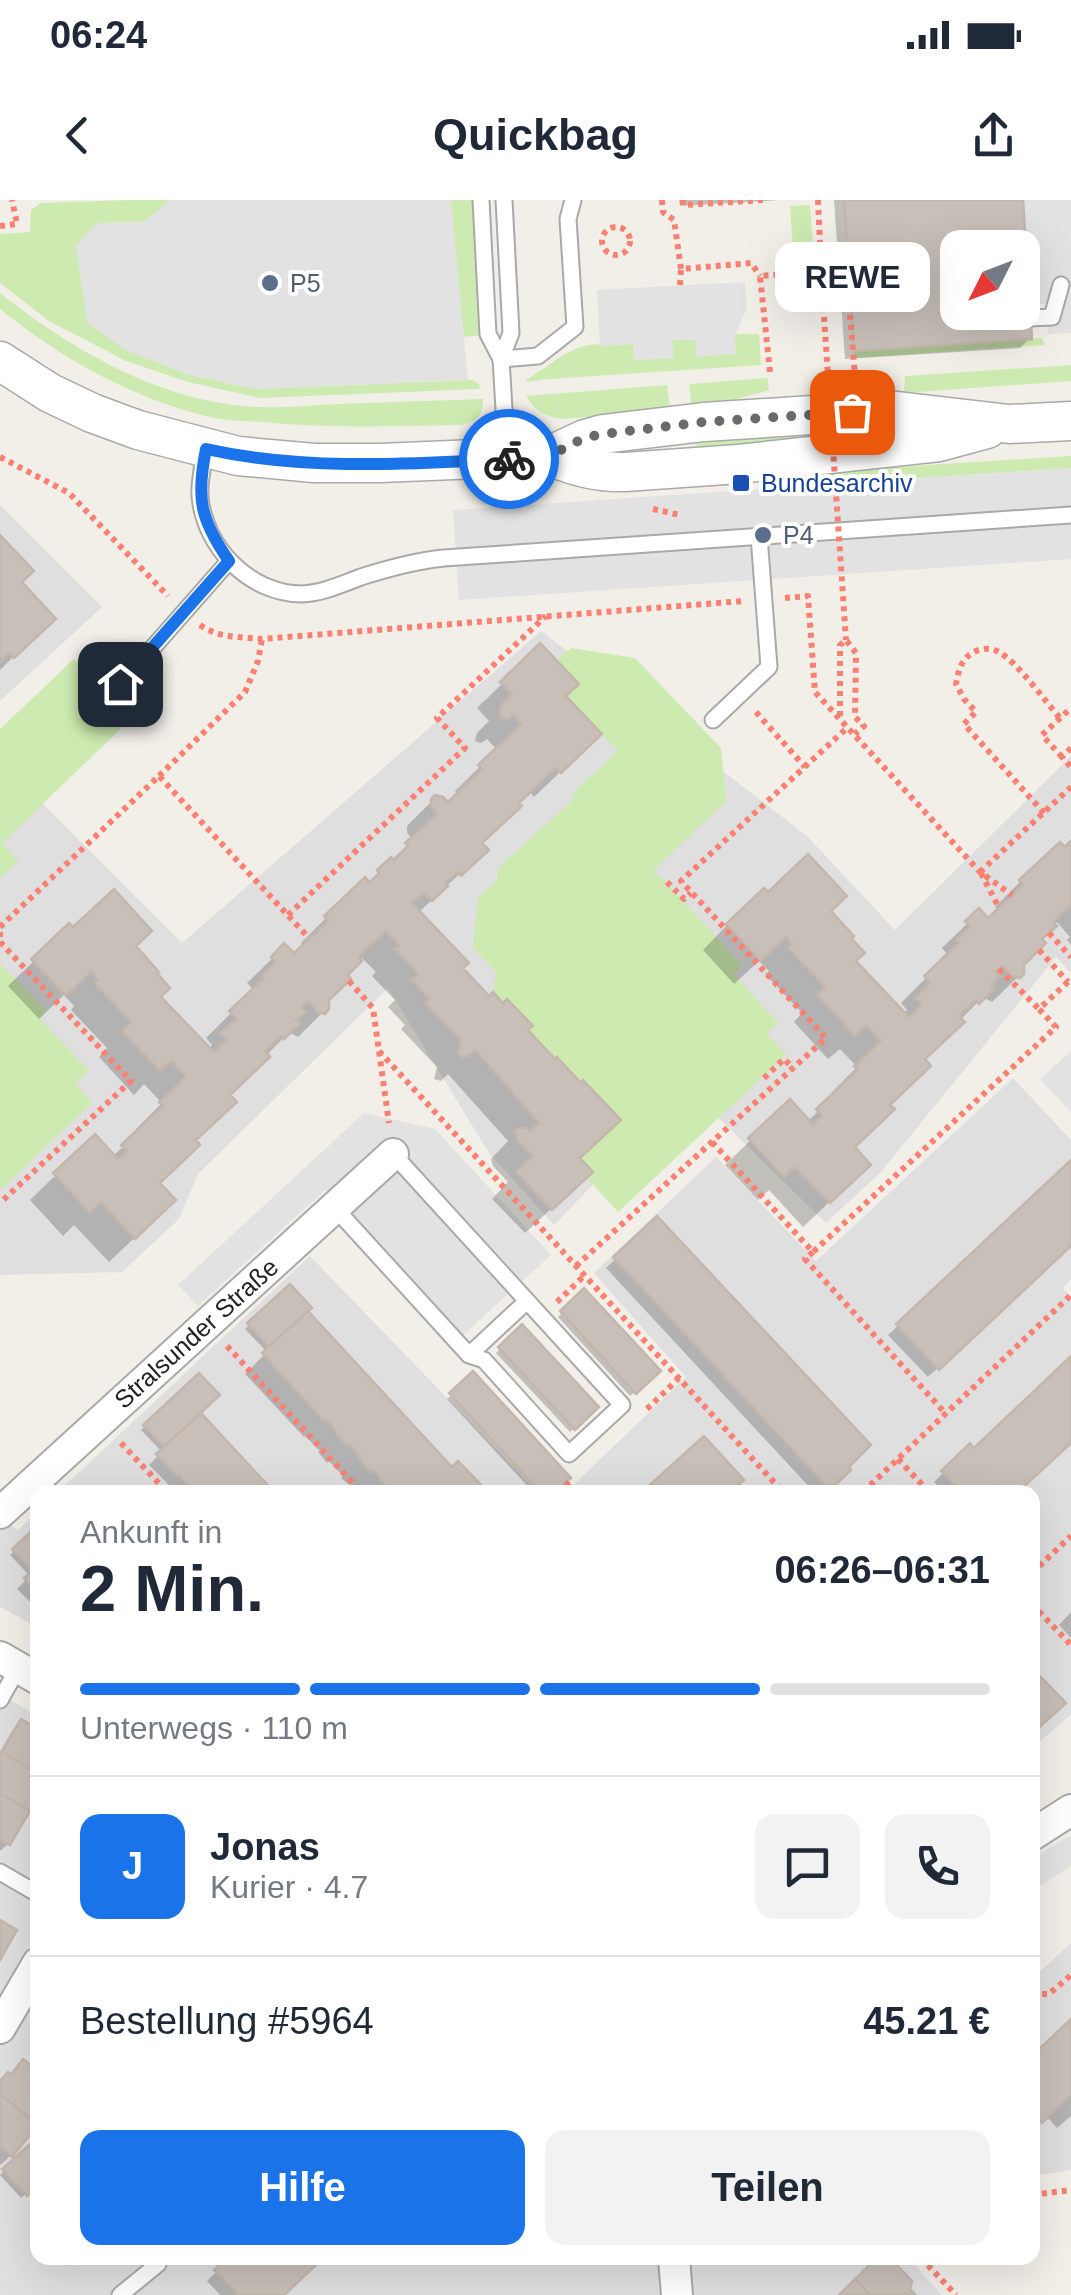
<!DOCTYPE html>
<html lang="de">
<meta charset="utf-8">
<style>
:root{--surface:#fff;--page:#f2f2f3;--text:#1f2937;--muted:#747a83;--line:#e0e1e3;--accent:#1a73e8}
body{margin:0;font-family:Arial,sans-serif;background:var(--page);color:var(--text);height:100vh;display:flex;flex-direction:column;font-size:38px;white-space:nowrap}
*{box-sizing:border-box;margin:0}
p{font-size:32px;color:var(--muted)}
.icon{flex:none;width:55px;height:55px;fill:none;stroke:currentColor;stroke-width:2;stroke-linecap:round;stroke-linejoin:round}
.map{position:relative;flex:1;overflow:hidden}
.sheet{position:absolute;left:30px;top:1285px;width:1010px;height:780px;display:flex;flex-direction:column;background:var(--surface);border-radius:20px;box-shadow:0 10px 40px #0002}
.sheet>*{flex:none}
.needle{width:65px;rotate:228deg}
.tools{position:absolute;left:940px;top:30px;display:grid;gap:20px}
.tools a{display:grid;place-items:center;width:100px;height:100px;border-radius:20px;background:var(--surface);box-shadow:0 10px 40px #0002;font-size:50px}
.pin{position:absolute;display:grid;place-items:center;width:85px;height:85px;color:#fff;margin:-42px;border-radius:20px;box-shadow:0 5px 15px #0006}
.courier{position:absolute;display:grid;place-items:center;width:100px;height:100px;margin:-50px;border:8px solid #1a73e8;border-radius:50%;background:#fff;color:#222;box-shadow:0 2px 12px #0007}
.bubble{position:absolute;height:70px;border-radius:20px;background:var(--surface);box-shadow:0 10px 40px #0002;font-size:32px;font-weight:700;line-height:70px;text-align:center}
.head em{font-style:normal;font-weight:700}
.head div{display:flex;flex-direction:column-reverse}
.head{display:flex;align-items:center;justify-content:space-between;height:170px;padding:0 50px}
h1{font-size:65px;font-weight:700;line-height:75px}
.bar{display:grid;grid-template-columns:repeat(4,1fr);gap:15px 10px;align-content:center;height:120px;padding:0 50px}
.bar i{height:12px;border-radius:8px;background:var(--line)}
.bar .current{background:var(--accent)}
.bar p{grid-column:span 4}
.line{display:flex;align-items:center;gap:25px;padding:0 50px;border-top:2px solid var(--line)}
.line div{flex:1}
.round{display:grid;place-items:center;flex:none;width:105px;height:105px;border-radius:20px;background:var(--page)}
.button{display:flex;gap:20px;margin-top:auto;padding:20px 50px}
.button a{flex:1;height:115px;border-radius:20px;background:var(--accent);color:#fff;font-size:40px;font-weight:700;line-height:115px;text-align:center}
.button a+a{background:var(--page);color:var(--text)}
.status{display:flex;justify-content:space-between;align-items:center;height:70px;padding:0 50px;background:var(--surface);direction:ltr}
.status svg{height:28px;fill:currentColor}
header{display:flex;justify-content:space-between;align-items:center;height:130px;padding:0 50px;background:var(--surface);font-size:45px;font-weight:700}
.map>svg:first-child{display:block}
</style>
<div class="status"><b>06:24</b><svg viewBox="0 0 49 12"><path d="M0 12V9h3v3zM5 12V6h3v6zM10 12V3h3v9zM15 12V0h3v12zM26 1h20v11H26zM47 4h2v5h-2z"/></svg></div>
<header><svg class="icon" aria-label="back" viewBox="0 0 24 24"><path d="M15 5l-7 7 7 7"/></svg>Quickbag<svg class="icon" aria-label="share" viewBox="0 0 24 24"><path d="M12 15V3M7 8l5-5 5 5M5 13v7h14v-7"/></svg></header>
<div class="map">
<svg width="1071" height="2095" viewBox="0 0 1071 2095">
<rect width="100%" height="100%" fill="#f2efe9"/>
<g fill="#e0dfdf">
<path d="M0 305 102 407 0 501Z"/>
<path d="M541 431 807 636 895 730 1071 556V773L1056 757 881 972 826 1023 687 887 554 1025 489 953 388 788 198 974 179 1019 122 1072 0 1075V561L182 743Z"/>
<path d="M1013 878 1071 940V1079L1063 1088 1071 1097V1514L1033 1548 1032 1292H566L686 1177 594 1073 716 957 816 1061Z"/>
<path d="M310 1056 538 1292H58Z"/>
<path d="M37 1312V1427L0 1407V1313L17 1331Z"/>
<path d="M0 1494 37 1516 38 2058H908L942 2095H0Z"/>
<path d="M1071 1743V1970L1033 1976 1032 1779Z"/>
</g>
<g fill="#cdebb0">
<path d="M129 0H171L144 22 97 23 255 189 472 180 479 184 480 189 260 198 188 182 126 161 49 121 0 83V34L30 32 31 10 41 3Z"/>
<path d="M451 0H473L482 135 463 137Z"/>
<path d="M810 5 813 45 793 47 790 6Z"/>
<path d="M0 93C73 151 166 205 262 207 287 208 313 205 338 204 386 202 434 201 483 199 484 215 477 220 462 225 396 226 329 229 263 222 245 221 227 221 210 217 131 198 62 159 0 109Z"/>
<path d="M735 134H759L761 165 549 179 526 182 527 179C546 169 562 152 584 146 597 143 619 145 634 144L635 160 673 158 672 140H695L735 154Z"/>
<path d="M1042 138 1044 145 855 158 854 151Z"/>
<path d="M1071 165V181L904 193 905 176Z"/>
<path d="M768 178 769 190 704 208 692 209 689 184Z"/>
<path d="M667 185 670 210 562 219C545 216 536 212 526 196Z"/>
<path d="M914 224 913 233 696 248 695 236Z"/>
<path d="M1071 256V268L788 287 787 274Z"/>
<path d="M571 448 635 458 721 548 726 601 654 670 742 765 733 774 778 823 767 834 786 855 618 1012 586 977 580 958 620 920 584 881 581 883 528 830 532 826 503 803 493 792 497 772 473 748 478 698 497 680 498 668 571 602 575 591 618 551 566 496 578 484 556 461Z"/>
<path d="M74 459 132 518 2 643 18 661 0 678V529Z"/>
<path d="M0 763 46 811 40 819 89 871 75 884 92 903 0 990Z"/>
</g>
<g fill="#e2e2e2">
<path d="M171 0H451L468 180 255 189 189 175 125 150 87 122 76 45 97 23 144 22Z"/>
<path d="M1023 0H1071V133L1048 134 1046 104 1023 105Z"/>
<path d="M745 82 747 108 735 134 736 154 696 157 695 140H673V158L634 160 633 144 600 146 597 90Z"/>
<path d="M1071 268V359L459 400 453 310Z"/>
<path d="M1071 851V912L1040 879Z"/>
<path d="M364 913 435 929 551 1055 461 1137 325 990 198 1106 178 1085Z"/>
<path d="M1071 1635V1666L1033 1690V1658Z"/>
</g>
<g fill="#0003" fill-rule="evenodd">
<path d="M679 0H781L680 6Z"/>
<path d="M834 0H1020L1030 138 1020 148 845 159ZM958 48H1022V112H958Z"/>
<path d="M0 339 18 382 52 418 0 470Z"/>
<path d="M502 484 563 496 574 559 534 597 529 591 479 644 485 650 418 713 460 768 525 830 577 959 564 997 525 1033 492 999 508 982 493 966 491 959 508 941 448 874 441 881 434 879 437 867 401 829 405 825 388 807 395 800 372 776 376 772 362 758 345 775 326 801 323 812 298 837 289 832 227 896 157 983 148 1025 109 1062 74 1025 63 1036 30 1000 95 937 113 956 139 932 136 929 162 903 144 884 134 895 99 857 107 848 71 810 74 806 64 795 39 819 8 786 69 727 133 747 158 797 208 850 212 845 206 838 240 804 238 802 252 788 247 783 284 747 294 757 304 747 301 743 326 718 367 683 413 640 407 633V626L436 597 447 606 458 595 455 591 497 550 487 539 481 543 475 541 477 533 489 521 477 508Z"/>
<path d="M1071 639V745L1067 740 1070 737 1057 722 1039 739 1021 765 1022 773 992 802 983 797 960 820 922 860 852 948 843 989 803 1027 769 990 758 1000 725 965 790 902 808 921 834 896 831 893 857 867 840 849 828 859 794 822 802 813 765 774 769 771 759 761 734 784 703 750 727 725 828 712 853 762 902 814 907 810 901 803 935 769 933 767 946 753 942 748 979 712 988 722 999 711 995 707 1020 682 1060 645 1062 648Z"/>
<path d="M1071 963V1044L928 1177 888 1135Z"/>
<path d="M657 1019 848 1269 824 1292H814L606 1068Z"/>
<path d="M290 1087 305 1111 452 1270 458 1264 484 1292H358L341 1278 343 1276 329 1261 327 1263 318 1252 320 1251 305 1236 304 1237 245 1174 267 1152 245 1129Z"/>
<path d="M584 1092 657 1171 630 1196 558 1117Z"/>
<path d="M522 1128 596 1207 570 1232 496 1153Z"/>
<path d="M1071 1159V1240L1015 1292H944L934 1282 970 1247 974 1251Z"/>
<path d="M473 1174 567 1278 552 1292H533L447 1199Z"/>
<path d="M199 1177 197 1213 270 1292H176L149 1265 162 1252 141 1230Z"/>
<path d="M38 1328V1410L17 1389 30 1376 10 1355Z"/>
<path d="M1071 1412V1438L1059 1425Z"/>
<path d="M22 1522 8 1644 0 1651V1552L12 1531Z"/>
<path d="M1071 1823V1916L1057 1928 1047 1917 1032 1930V1859Z"/>
<path d="M0 1883 11 1955 1 1965 0 1964Z"/>
<path d="M30 1948 38 1984 21 1998 0 1975Z"/>
<path d="M231 2058H304L312 2066 281 2095H220L207 2081Z"/>
</g>
<g fill="#c7bfb8" stroke="#c4b6ab" stroke-width="2.5" fill-rule="evenodd">
<path d="M844 0H1023L1032 139 854 151ZM958 48H1022V112H958Z"/>
<path d="M0 335 34 371 22 382 56 419 14 458 9 453 0 462Z"/>
<path d="M540 443 579 484 566 496 602 534 561 573 556 568 519 603 522 606 482 643 489 650 461 676 458 672 445 683 448 686 432 701 424 693 412 703 469 763 463 768 489 796 493 792 503 803 507 799 533 826 528 830 555 859 557 857 581 883 583 880 621 920 580 958 593 972 552 1010 516 972 532 956 517 940 515 931 518 928H527L530 931 539 923 475 850 469 856 461 857 458 853 461 841 424 803 429 798 411 780 418 774 395 749 399 746 386 731 358 757 362 761 348 775 351 779 329 800V809L325 814 317 812 308 801 302 807 306 812 296 820 300 824 284 839 281 836 265 851 270 857 230 895 237 902 196 940 200 945 160 983 176 1000 135 1039 101 1002 90 1013 53 973 95 934 118 959 127 951 121 945 163 906 159 902 186 877 171 861 160 871 122 831 131 822 94 783 98 780 91 772 66 796 31 759 69 723 73 727 114 689 152 731 136 746 159 772 157 773 170 788 161 797 214 852 227 840 220 833 236 819 229 811 264 778 261 776 275 762 271 757 284 743 294 753 328 721 324 716 365 677 370 683 379 673 377 670 391 657 394 660 408 646 405 643 437 614 431 607V599L435 595 443 597 448 602 482 569 478 565 521 524 513 515 509 519H502L499 515 501 505 512 494 500 482Z"/>
<path d="M1071 641V705L1053 722 1057 726 1042 739 1046 743 1024 765V774L1020 778 1012 776 1003 766 996 772 1000 776 991 785 995 789 979 804 976 800 959 816 965 822 925 859 931 866 890 905 895 909 855 947 871 965 830 1003 795 967 784 977 748 938 790 899 813 924 822 916 816 909 858 870 854 866 881 841 866 826 855 836 817 795 825 787 788 748 792 744 786 737 761 761 726 724 764 688 768 692 808 654 847 696 831 711 854 736 852 739 865 753 856 761 909 817 922 805 915 798 930 783 924 776 959 743 956 740 970 727 965 721 979 708 988 718 1023 685 1019 680 1060 642 1065 647Z"/>
<path d="M1071 960V1046L939 1170 896 1124Z"/>
<path d="M657 1016 871 1245 849 1267 851 1270 830 1290 613 1057Z"/>
<path d="M290 1084 312 1108 269 1147 247 1123Z"/>
<path d="M584 1088 661 1171 636 1194 560 1111Z"/>
<path d="M308 1111 452 1267 458 1261 488 1292H390L373 1270 371 1272 358 1258 360 1256 349 1245 347 1246 335 1232 336 1230 325 1219 324 1221 262 1153Z"/>
<path d="M522 1124 599 1207 575 1230 498 1147Z"/>
<path d="M1071 1156V1243L1018 1292 1010 1289 1007 1292H962L941 1271 970 1243 974 1248Z"/>
<path d="M473 1171 571 1278 555 1292H540L449 1193Z"/>
<path d="M199 1173 220 1195 164 1247 143 1225Z"/>
<path d="M201 1213 274 1292H192L179 1275 177 1276 156 1254Z"/>
<path d="M704 1236 744 1280 731 1292H642Z"/>
<path d="M38 1325V1366L32 1371 12 1349Z"/>
<path d="M38 1366V1393L24 1378Z"/>
<path d="M1033 1469 1066 1503 1032 1534V1470Z"/>
<path d="M21 1519 38 1528V1573L2 1552Z"/>
<path d="M2 1552 38 1573V1598L30 1611 0 1593V1555Z"/>
<path d="M0 1593 30 1611 10 1645 0 1640Z"/>
<path d="M0 1720 17 1730 0 1760Z"/>
<path d="M1071 1819V1895L1042 1923 1037 1917 1032 1921V1856Z"/>
<path d="M23 1859 38 1871V1925L0 1894V1881L8 1872 11 1875Z"/>
<path d="M0 1894 38 1925 12 1957 0 1946Z"/>
<path d="M30 1944 38 1953V1987L27 1996 2 1969Z"/>
<path d="M227 2058H307L315 2066 284 2095H238L214 2070Z"/>
<path d="M877 2058 895 2063 912 2081 910 2089 916 2095H870L855 2079Z"/>
<path d="M855 2079 870 2095H839Z"/>
</g>
<g fill="none" stroke-linecap="round" stroke-linejoin="round">
<g stroke="#a9a9a9" stroke-width="19">
<g id="service">
<path d="M481 0 488 134 501 159"/>
<path d="M504 0 511 133 501 159 507 259"/>
<path d="M1030 118 1052 117 1061 85"/>
<path d="M501 159 538 156 575 127 568 19 573 0"/>
<path d="M206 250C203 265 199 280 200 296 204 347 250 394 302 394 323 393 342 384 361 377 389 368 415 361 444 358L1071 315"/>
<path d="M120 485 229 361"/>
<path d="M713 520 769 467 759 336"/>
<path d="M334 1007 469 1155 484 1160 569 1254 622 1205 393 954"/>
<path d="M469 1155 527 1101"/>
<path d="M0 1500 18 1468"/>
<path d="M0 1672 38 1694"/>
<path d="M120 2095 158 2064"/>
</g>
</g>
<g stroke="#a9a9a9" stroke-width="34">
<g id="minor">
<path d="M0 1313 393 954"/>
<path d="M0 1457 38 1479"/>
<path d="M1032 1635 1071 1610"/>
<path d="M0 1828 38 1763"/>
<path d="M674 2058 677 2095"/>
</g>
</g>
<g stroke="#a9a9a9" stroke-width="41">
<g id="tertiary">
<path d="M0 161 50 193 92 213 138 230 238 256 314 263H380L549 256 585 239 603 234 704 222 889 210 1009 224 1071 221"/>
<path d="M549 256C574 266 597 273 625 272L739 264 939 242 987 229"/>
</g>
</g>
<g stroke="#fa8072" stroke-width="6" stroke-dasharray="5 5" stroke-linecap="butt">
<path d="M662 0 663 12 674 20 681 69 751 63 760 76"/>
<path d="M683 0V5L764 0"/>
<path d="M818 0 822 87"/>
<path d="M0 26 17 24 12 0"/>
<circle cx="616" cy="41" r="14"/>
<path d="M823 79H847L855 175"/>
<path d="M680 85 681 69"/>
<path d="M770 172 760 76 823 71"/>
<path d="M0 257 69 293 168 396"/>
<path d="M653 309 680 315"/>
<path d="M785 398 808 396 815 492 980 672 1012 695"/>
<path d="M200 425C218 438 241 437 262 439L743 401"/>
<path d="M756 512 805 567"/>
<path d="M840 516V445L846 440 856 453 855 517 864 526 855 534"/>
<path d="M1071 548 1062 557 1071 567"/>
<path d="M1062 557 1042 535 1071 508"/>
<path d="M159 576 245 492 258 461 262 439"/>
<path d="M1044 613 964 524 976 512 964 499 956 484C959 469 961 458 976 451 984 448 992 448 999 452 1017 462 1045 501 1060 518"/>
<path d="M980 672 1071 587"/>
<path d="M981 673 999 708"/>
<path d="M667 682 684 699 691 693"/>
<path d="M288 715 465 548 437 518 546 416"/>
<path d="M1049 733 1071 757"/>
<path d="M0 737V727L159 576 308 737"/>
<path d="M0 742 131 881 0 1003"/>
<path d="M1039 750 1068 782"/>
<path d="M999 769 1039 809"/>
<path d="M349 781 373 808 389 923"/>
<path d="M379 851 783 1292"/>
<path d="M764 878 784 859 793 868"/>
<path d="M712 942 813 1052 1056 827 1039 809 1071 779"/>
<path d="M813 1052 805 1059 946 1214"/>
<path d="M576 1066 826 838 681 681 848 527"/>
<path d="M557 1102 585 1075"/>
<path d="M227 1146 361 1292"/>
<path d="M647 1209 679 1178"/>
<path d="M121 1243 167 1292"/>
<path d="M898 1259 929 1292"/>
<path d="M558 1292 572 1280"/>
<path d="M863 1292 1071 1095"/>
<path d="M1032 1373 1071 1336"/>
<path d="M1032 1404 1071 1445"/>
<path d="M1032 1794H1049L1071 1775"/>
<path d="M1032 1995 1071 1990"/>
<path d="M921 2058 956 2095"/>
</g>
<use href="#service" stroke="#fff" stroke-width="15"/>
<use href="#minor" stroke="#fff" stroke-width="30"/>
<use href="#tertiary" stroke="#fff" stroke-width="38"/>
<path stroke="#fa8072" stroke-width="6" stroke-dasharray="5 5" stroke-linecap="butt" d="M822 87 846 440"/>
</g>
<g fill="none" stroke-linecap="round" stroke-linejoin="round">
<path stroke="#6b6a68" stroke-width="10" stroke-dasharray="0 18" d="M509 259 549 256 584 238 603 234 704 222 852 212"/>
<path stroke="#1a73e8" stroke-width="12" d="M120 484 229 361C200 319 196 298 206 249 305 271 408 264 509 259"/>
</g>
<g fill="#5c6f8a" stroke="#fff" stroke-width="4">
<circle cx="270" cy="83" r="10"/>
<circle cx="763" cy="335" r="10"/>
</g>
<rect fill="#1a4fb4" stroke="#fff" stroke-width="4" x="731" y="273" width="20" height="20" rx="5"/>
<g text-anchor="middle" dominant-baseline="central" stroke-width="8" stroke-linejoin="round" paint-order="stroke">
<g font-size="25" fill="#4e5e75" stroke="#fff" text-anchor="start">
<text x="290" y="83">P5</text>
<text x="783" y="335">P4</text>
</g>
<g font-size="25" fill="#164399" stroke="#fff" text-anchor="start">
<text x="761" y="283">Bundesarchiv</text>
</g>
<g font-size="25" fill="#222" stroke="#fff">
<text transform="translate(196 1133) rotate(-42)">Stralsunder Straße</text>
</g>
</g>
</svg>
<div class="tools">
<a><svg class="needle" viewBox="-14 -14 28 28"><path d="M0-13l5 13h-10z" fill="#e53935"/><path d="M0 13l5-13h-10z" fill="#747a83"/></svg></a>
</div>
<div class="pin" style="left:852px;top:212px;background:#ea580c"><svg class="icon" aria-label="bag" viewBox="0 0 24 24"><path d="M5 8h14l-1 12H6zM9 8a3 3 0 0 1 6 0"/></svg></div>
<div class="pin" style="left:120px;top:484px;background:#1f2937"><svg class="icon" aria-label="home" viewBox="0 0 24 24"><path d="M3 11l9-7 9 7M6 9v11h12V9"/></svg></div>
<div class="courier" style="left:509px;top:259px"><svg class="icon" aria-label="bike" viewBox="0 0 24 24"><circle cx="6" cy="16" r="4"/><circle cx="18" cy="16" r="4"/><path d="M6 16l4-8h5l3 8M10 8l3 8H6M13 5h3"/></svg></div>
<div class="bubble" style="left:775px;top:42px;width:155px">REWE</div>
<section class="sheet">
<div class="head"><div><h1>2 Min.</h1><p>Ankunft in</p></div><em>06:26–06:31</em></div>
<div class="bar"><i class="current"></i><i class="current"></i><i class="current"></i><i></i><p>Unterwegs · 110 m</p></div>
<div class="line" style="height:180px"><b class="round" style="background:var(--accent);color:#fff">J</b><div><b>Jonas</b><p>Kurier · 4.7</p></div><a class="round"><svg class="icon" aria-label="chat" viewBox="0 0 24 24"><path d="M4 5h16v11H9l-5 4z"/></svg></a><a class="round"><svg class="icon" aria-label="phone" viewBox="0 0 24 24"><path d="M5 4h4l2 5-3 2q2 4 5 5l2-3 5 2v4C11 20 4 13 5 4z"/></svg></a></div>
<div class="line" style="height:130px"><div>Bestellung #5964</div><b>45.21 €</b></div>
<div class="button"><a>Hilfe</a><a>Teilen</a></div>
</section>
</div>
